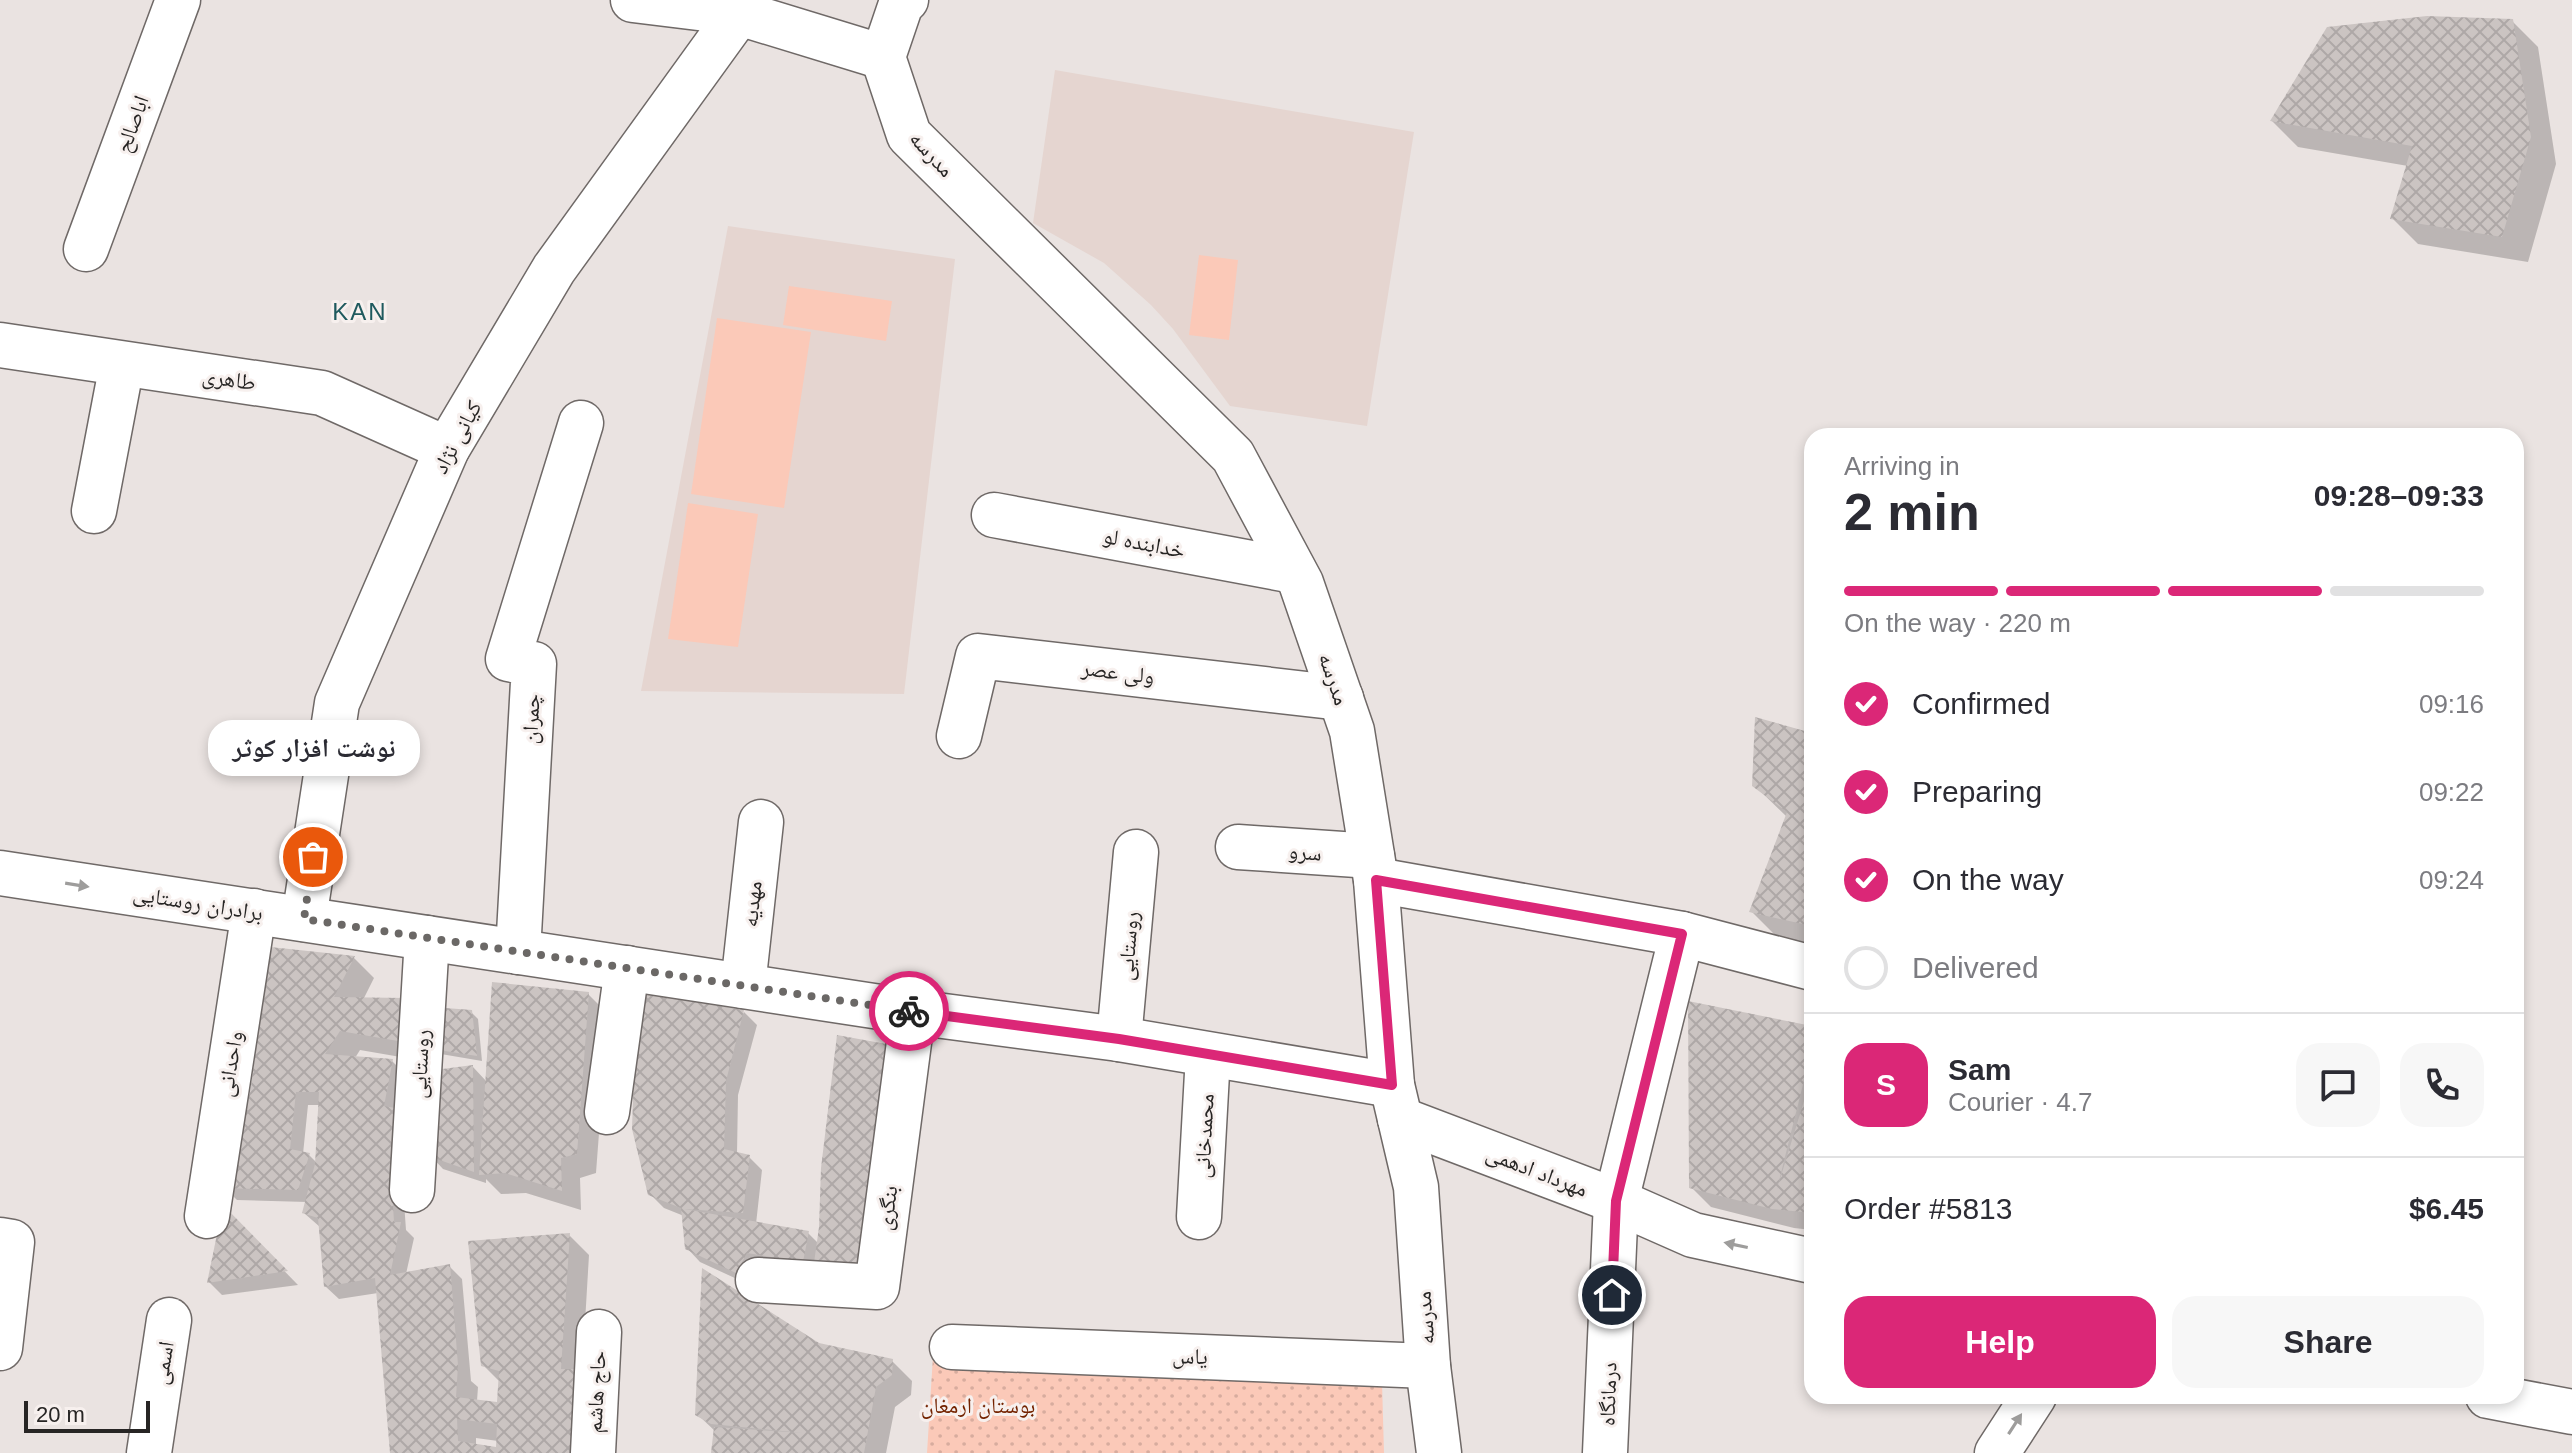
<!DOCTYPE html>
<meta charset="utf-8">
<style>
:root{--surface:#fff;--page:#f7f7f7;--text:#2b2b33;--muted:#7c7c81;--line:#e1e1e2;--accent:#db2777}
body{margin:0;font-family:Arial,"Noto Naskh Arabic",sans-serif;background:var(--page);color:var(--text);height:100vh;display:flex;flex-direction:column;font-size:30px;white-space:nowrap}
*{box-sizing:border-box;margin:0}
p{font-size:26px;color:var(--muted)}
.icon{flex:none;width:44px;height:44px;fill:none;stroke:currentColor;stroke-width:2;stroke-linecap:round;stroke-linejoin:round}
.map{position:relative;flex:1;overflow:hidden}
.drawer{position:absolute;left:1804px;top:428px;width:720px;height:976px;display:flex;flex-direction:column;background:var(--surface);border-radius:24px;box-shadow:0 4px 12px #0003}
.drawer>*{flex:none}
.scale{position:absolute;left:24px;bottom:20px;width:126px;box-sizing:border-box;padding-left:8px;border:4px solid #272524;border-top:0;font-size:22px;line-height:28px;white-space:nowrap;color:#272524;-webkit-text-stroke:6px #f7f0ee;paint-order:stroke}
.pin{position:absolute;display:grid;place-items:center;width:68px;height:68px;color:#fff;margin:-34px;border:4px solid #fff;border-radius:50%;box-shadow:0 2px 8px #0007}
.courier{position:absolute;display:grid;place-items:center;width:80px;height:80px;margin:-40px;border:6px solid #db2777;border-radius:50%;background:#fff;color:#222;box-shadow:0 2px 10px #0007}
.bubble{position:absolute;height:56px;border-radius:24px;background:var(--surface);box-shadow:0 4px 12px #0003;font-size:26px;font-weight:800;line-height:56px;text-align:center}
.summary em{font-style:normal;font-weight:800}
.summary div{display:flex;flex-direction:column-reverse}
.summary{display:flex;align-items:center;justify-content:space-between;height:136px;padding:0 40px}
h1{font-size:52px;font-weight:800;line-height:60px}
.bar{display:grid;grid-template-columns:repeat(4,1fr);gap:12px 8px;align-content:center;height:96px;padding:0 40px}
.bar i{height:10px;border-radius:6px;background:var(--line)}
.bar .current{background:var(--accent)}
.bar p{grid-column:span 4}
.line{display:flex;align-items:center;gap:20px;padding:0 40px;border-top:2px solid var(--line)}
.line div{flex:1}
.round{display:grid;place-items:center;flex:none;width:84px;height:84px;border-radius:24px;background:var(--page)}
ol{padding:0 40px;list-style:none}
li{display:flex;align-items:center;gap:24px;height:88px}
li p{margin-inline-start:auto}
li .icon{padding:8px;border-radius:50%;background:var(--accent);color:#fff;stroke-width:4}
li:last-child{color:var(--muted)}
li i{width:44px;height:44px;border:4px solid var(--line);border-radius:50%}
.primary-button{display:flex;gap:16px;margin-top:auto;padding:16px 40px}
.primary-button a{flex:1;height:92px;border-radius:24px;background:var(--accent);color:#fff;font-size:32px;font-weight:800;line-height:92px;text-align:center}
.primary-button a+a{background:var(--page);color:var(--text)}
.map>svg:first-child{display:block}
</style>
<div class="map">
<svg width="2572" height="1453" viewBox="0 0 2572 1453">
<defs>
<pattern id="park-dots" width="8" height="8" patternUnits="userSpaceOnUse" patternTransform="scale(2)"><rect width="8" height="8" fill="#fbc9b8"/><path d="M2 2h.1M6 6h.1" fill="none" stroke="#d7ac9e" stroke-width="1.8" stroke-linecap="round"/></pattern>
<pattern id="building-cross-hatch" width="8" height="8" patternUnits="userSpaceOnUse" patternTransform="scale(2)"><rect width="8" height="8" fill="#cbc4c2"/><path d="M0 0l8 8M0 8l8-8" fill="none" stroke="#aea8a7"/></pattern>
</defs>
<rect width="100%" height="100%" fill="#eae3e1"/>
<g fill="#e5d5d0">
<path d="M1055 70 1414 132 1367 426 1230 406 1173 329 1151 305 1104 263 1033 223Z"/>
<path d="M728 226 955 259 904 694 641 691Z"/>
</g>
<path fill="url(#park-dots)" d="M933 1356 1382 1382 1384 1453H927Z"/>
<g fill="#fbc9b8">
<path d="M1199 255 1238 260 1229 340 1189 335Z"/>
<path d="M789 286 892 301 886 341 783 325Z"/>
<path d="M717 318 811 332 784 508 691 494Z"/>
<path d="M688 503 758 514 738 647 668 639Z"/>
</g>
<g fill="#0003" fill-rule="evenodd">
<path d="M2512 21 2538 47 2556 164 2528 262 2418 244 2392 218 2408 166 2298 147 2272 121Z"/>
<path d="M1812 735V945L1777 937 1752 912 1787 817 1754 785Z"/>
<path d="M263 948 354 958 374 978 363 1000H405L418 1060 360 1050 355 1058 392 1061 406 1075 403 1188 406 1230 414 1238 406 1274 449 1266 462 1279 471 1381 478 1387 477 1401 499 1404 500 1382 483 1365 569 1235 589 1255 582 1373 591 1453H392L378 1293 339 1299 325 1286 320 1227 304 1213 307 1202 237 1200 224 1187 252 1094 258 1050ZM308 1105H320L317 1163 309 1155 303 1154ZM476 1438 498 1441V1449L476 1446Z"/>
<path d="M588 994 608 1014 596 1173 580 1178 581 1210 526 1193 501 1194 486 1179V1183L443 1169 430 1155 473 1067 487 1082Z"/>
<path d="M471 1012 478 1019 482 1061 435 1053Z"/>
<path d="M744 1012 757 1025 738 1095 737 1154 749 1157 762 1170 756 1224 808 1233 819 1244 879 1285H750L700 1262 687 1248 684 1216 664 1208 650 1194Z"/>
<path d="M1812 1028V1230L1794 1228 1711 1207 1691 1187Z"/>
<path d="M224 1209 298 1285 222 1295 209 1282Z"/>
<path d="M818 1345 892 1361 912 1381 911 1395 895 1407 886 1453H713L716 1432 697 1414Z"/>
</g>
<g fill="url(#building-cross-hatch)" fill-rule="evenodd">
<path d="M2427 16 2513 19 2531 137 2502 237 2390 219 2412 146 2270 121 2327 27Z"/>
<path d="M1755 717 1812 733V926L1749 912 1787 812 1752 786Z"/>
<path d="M261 946 355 956 334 997 406 998 398 1041 340 1031 325 1054 393 1059 384 1106 395 1108 391 1173 394 1222H401L390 1275 450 1264 458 1365 456 1397 497 1402 499 1371 481 1366 468 1241 570 1233 561 1369H581L569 1453H390L375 1278 324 1287 318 1218 302 1213 315 1164 319 1092H296L290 1149 310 1153 298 1190 222 1188 233 1138 250 1093 256 1049 247 998ZM457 1419 497 1424 496 1447 458 1441Z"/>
<path d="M492 982 589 992 577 1154 561 1158 562 1191 505 1173 479 1175Z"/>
<path d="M642 993 744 1010 726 1081 724 1149 750 1155 743 1213 684 1209 809 1231 803 1262 747 1253 736 1273 685 1249 681 1208 648 1195 632 1129 634 1067Z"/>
<path d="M1688 1001 1812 1026V1048L1777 1189 1812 1075V1213L1772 1209 1689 1188Z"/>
<path d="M432 1007 472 1010 477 1056 426 1048Z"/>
<path d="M837 1035 897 1046 867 1272 814 1263 819 1227 821 1168Z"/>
<path d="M473 1065 474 1172 428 1156 427 1071Z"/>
<path d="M223 1205 288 1271 207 1283Z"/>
<path d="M702 1268 819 1343 893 1359 892 1375 876 1387 864 1453H711L714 1427 803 1433 711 1424 695 1415Z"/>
</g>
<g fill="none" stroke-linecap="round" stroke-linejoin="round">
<g stroke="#6f6967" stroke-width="47">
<g id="minor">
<path d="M633 0 739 13 883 57"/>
<path d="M906 0 901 4 883 57 909 135 1233 456 1301 583 1352 731 1376 880 1392 1085 1416 1187 1428 1366 1439 1453"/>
<path d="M86 249 178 0"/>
<path d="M0 345 322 393 447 449"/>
<path d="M94 511 122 364"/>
<path d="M994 515 1294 571"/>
<path d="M959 736 978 656 1341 698"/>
<path d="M1238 847 1372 856"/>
<path d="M0 873 913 1012 1119 1039 1392 1085"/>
<path d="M1376 880 1682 934 1616 1201 1605 1453"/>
<path d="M304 919 337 703 447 449 554 269 739 13"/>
<path d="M1682 934 1812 968"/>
<path d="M518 952 534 664 508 659 581 423"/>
<path d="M743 986 761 822"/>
<path d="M1119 1039 1136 852"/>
<path d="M607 1112 627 968"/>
<path d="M1400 1119 1616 1201 1693 1235 1812 1261"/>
<path d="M412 1190 427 938"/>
<path d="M207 1216 254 911"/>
<path d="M1199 1217 1208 1055"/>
<path d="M0 1240 12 1242 0 1348"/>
<path d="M758 1280 877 1287 913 1012"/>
<path d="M952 1347 1428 1366"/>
<path d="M2488 1396 2572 1412"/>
<path d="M149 1453 169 1320"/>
<path d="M593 1453 599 1332"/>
<path d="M1997 1453 2034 1396"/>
</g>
</g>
<use href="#minor" stroke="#fff" stroke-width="44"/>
</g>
<defs><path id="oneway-solid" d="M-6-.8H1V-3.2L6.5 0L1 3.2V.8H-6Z" transform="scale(2)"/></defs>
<g fill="#9e9d9c">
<use href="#oneway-solid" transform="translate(77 885) rotate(9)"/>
<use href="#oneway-solid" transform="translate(1736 1245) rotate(-168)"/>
<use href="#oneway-solid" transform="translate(2015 1424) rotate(-57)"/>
</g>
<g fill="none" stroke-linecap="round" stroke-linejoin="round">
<path stroke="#6b6866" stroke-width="8" stroke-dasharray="0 14.4" d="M313 857 304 919 909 1011"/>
<path stroke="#db2777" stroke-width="10" d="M909 1011 1119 1039 1392 1085 1376 880 1682 934 1616 1201 1612 1295"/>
</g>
<g text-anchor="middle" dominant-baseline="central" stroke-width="6" stroke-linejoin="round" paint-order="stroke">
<g font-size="22" fill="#272524" stroke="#f7f0ee">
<text transform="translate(132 124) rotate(-70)">اباصالح</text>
<text transform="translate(932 154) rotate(47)">مدرسه</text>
<text transform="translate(229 379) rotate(8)">طاهری</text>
<text transform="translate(457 437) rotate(-62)">کیانی نژاد</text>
<text transform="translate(1144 543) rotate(11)">خدابنده لو</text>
<text transform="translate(1118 672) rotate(7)">ولی عصر</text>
<text transform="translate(1334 679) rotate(71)">مدرسه</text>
<text transform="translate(531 719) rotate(-87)">چمران</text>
<text transform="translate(1305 852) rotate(4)">سرو</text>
<text transform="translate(198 903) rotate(9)">برادران روستایی</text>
<text transform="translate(752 904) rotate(-84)">مهدیه</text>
<text transform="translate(1128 946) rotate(-85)">روستایی</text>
<text transform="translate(230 1064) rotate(-81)">واحدانی</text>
<text transform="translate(420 1064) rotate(-87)">روستایی</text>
<text transform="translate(1204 1136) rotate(-87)">محمدخانی</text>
<text transform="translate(1537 1171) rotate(21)">مهرداد ادهمی</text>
<text transform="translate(887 1208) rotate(-82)">بنگری</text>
<text transform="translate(1425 1318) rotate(-94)">مدرسه</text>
<text transform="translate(1190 1356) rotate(2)">یاس</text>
<text transform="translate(163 1363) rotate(-81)">اسمی</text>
<text transform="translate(596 1392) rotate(-87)">حاج هاشم</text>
<text transform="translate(1608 1394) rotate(-88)">درمانگاه</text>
</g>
<g font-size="22" fill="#732300" stroke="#f7f0ee">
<text x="978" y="1405">بوستان ارمغان</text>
</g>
<g font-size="24" letter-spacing="2" fill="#1f5a5e" stroke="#f7f0ee">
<text x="360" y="311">KAN</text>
</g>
</g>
</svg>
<div class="scale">20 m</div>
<div class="pin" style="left:313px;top:857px;background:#ea580c"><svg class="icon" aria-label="bag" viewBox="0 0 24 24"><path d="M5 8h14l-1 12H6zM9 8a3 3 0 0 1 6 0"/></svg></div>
<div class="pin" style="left:1612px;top:1295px;background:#1f2937"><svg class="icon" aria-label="home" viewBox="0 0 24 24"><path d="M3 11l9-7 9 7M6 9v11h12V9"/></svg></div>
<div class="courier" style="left:909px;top:1011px"><svg class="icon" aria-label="bike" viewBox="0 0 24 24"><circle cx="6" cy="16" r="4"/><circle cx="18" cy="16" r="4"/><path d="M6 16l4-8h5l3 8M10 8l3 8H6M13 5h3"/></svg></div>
<div class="bubble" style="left:208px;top:720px;width:212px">نوشت افزار کوثر</div>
<section class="drawer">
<div class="summary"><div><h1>2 min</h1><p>Arriving in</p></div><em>09:28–09:33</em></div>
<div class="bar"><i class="current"></i><i class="current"></i><i class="current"></i><i></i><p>On the way · 220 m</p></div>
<ol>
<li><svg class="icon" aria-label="check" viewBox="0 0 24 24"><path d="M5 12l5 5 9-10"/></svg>Confirmed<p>09:16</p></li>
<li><svg class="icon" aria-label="check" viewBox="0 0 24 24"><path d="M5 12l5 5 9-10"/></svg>Preparing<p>09:22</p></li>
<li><svg class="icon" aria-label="check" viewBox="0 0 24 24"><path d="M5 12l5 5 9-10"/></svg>On the way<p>09:24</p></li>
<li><i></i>Delivered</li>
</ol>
<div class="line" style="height:144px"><b class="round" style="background:var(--accent);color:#fff">S</b><div><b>Sam</b><p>Courier · 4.7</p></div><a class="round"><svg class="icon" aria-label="chat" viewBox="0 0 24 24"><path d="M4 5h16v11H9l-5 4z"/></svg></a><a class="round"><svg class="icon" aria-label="phone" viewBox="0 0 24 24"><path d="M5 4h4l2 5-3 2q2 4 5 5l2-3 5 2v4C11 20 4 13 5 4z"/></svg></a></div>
<div class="line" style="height:104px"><div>Order #5813</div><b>$6.45</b></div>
<div class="primary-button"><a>Help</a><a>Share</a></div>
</section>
</div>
